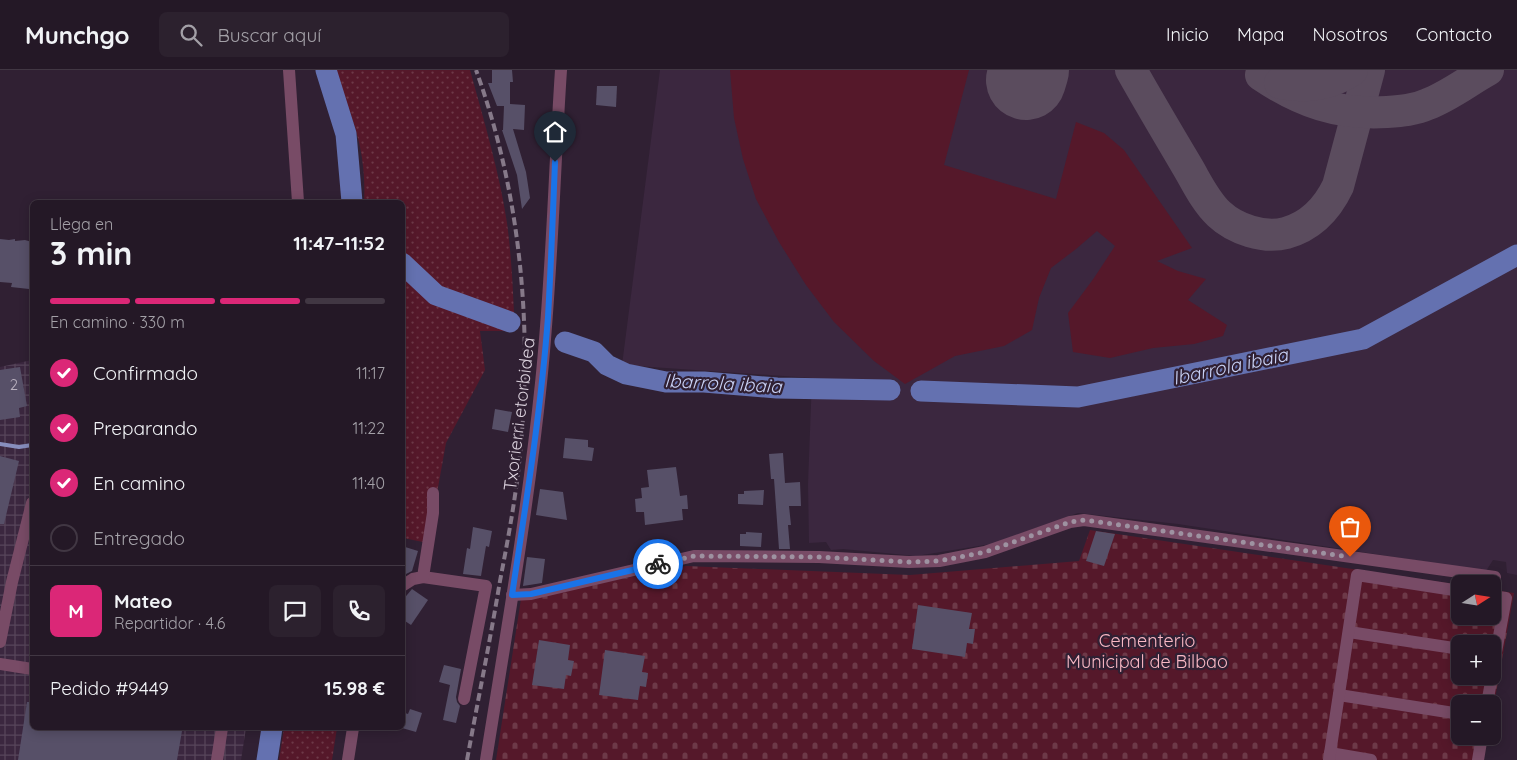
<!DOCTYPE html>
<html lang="es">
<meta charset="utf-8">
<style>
:root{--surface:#241826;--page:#2c212e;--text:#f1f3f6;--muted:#a3a0a7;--line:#413743;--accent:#db2777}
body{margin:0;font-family:Quicksand,sans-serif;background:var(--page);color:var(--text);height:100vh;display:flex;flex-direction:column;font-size:19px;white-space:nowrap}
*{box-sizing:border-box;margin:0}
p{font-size:16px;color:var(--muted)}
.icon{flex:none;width:28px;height:28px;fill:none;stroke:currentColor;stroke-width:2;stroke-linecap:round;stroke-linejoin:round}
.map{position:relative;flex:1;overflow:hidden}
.panel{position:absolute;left:30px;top:130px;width:375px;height:530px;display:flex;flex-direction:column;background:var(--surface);border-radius:8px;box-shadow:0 2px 12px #0003,0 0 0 1px var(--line)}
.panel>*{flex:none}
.needle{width:32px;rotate:78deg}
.controls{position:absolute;left:1451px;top:505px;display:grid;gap:10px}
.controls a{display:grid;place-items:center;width:50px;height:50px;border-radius:8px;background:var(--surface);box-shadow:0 2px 12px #0003,0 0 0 1px var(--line);font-size:25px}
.pin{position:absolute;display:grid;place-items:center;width:42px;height:42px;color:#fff;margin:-51px -21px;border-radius:50% 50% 50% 0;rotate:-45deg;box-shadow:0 0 5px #0007}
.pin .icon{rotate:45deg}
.courier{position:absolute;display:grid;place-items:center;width:50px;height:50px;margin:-25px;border:4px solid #1a73e8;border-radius:50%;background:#fff;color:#222;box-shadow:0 1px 6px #0007}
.headline em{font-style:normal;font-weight:700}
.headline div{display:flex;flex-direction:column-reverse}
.headline{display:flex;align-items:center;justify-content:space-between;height:85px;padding:0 20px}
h1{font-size:32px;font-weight:700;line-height:38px}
.bar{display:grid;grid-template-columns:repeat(4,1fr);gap:8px 5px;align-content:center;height:60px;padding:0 20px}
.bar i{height:6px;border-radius:4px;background:var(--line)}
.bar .active{background:var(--accent)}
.bar p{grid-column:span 4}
.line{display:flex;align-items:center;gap:12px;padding:0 20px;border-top:1px solid var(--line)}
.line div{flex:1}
.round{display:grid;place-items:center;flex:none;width:52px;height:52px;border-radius:8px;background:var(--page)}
ol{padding:0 20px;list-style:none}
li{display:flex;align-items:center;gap:15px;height:55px}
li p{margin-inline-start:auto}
li .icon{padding:5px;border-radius:50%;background:var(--accent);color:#fff;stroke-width:4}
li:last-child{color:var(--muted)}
li i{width:28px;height:28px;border:2px solid var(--line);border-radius:50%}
header{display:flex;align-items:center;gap:30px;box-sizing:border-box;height:70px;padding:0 25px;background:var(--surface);border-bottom:1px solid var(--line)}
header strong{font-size:24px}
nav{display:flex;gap:28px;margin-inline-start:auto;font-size:18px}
.search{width:350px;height:45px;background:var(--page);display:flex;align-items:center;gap:12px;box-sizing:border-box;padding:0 18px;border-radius:8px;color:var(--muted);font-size:19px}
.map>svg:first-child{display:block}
</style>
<header>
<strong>Munchgo</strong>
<div class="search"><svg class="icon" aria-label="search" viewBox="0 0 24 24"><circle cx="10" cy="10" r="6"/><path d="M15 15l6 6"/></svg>Buscar aquí</div>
<nav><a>Inicio</a><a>Mapa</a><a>Nosotros</a><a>Contacto</a></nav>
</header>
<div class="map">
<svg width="1517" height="690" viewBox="0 0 1517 690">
<defs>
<pattern id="industrial-grid" width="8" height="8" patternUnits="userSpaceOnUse" patternTransform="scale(1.25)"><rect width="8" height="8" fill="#3b273f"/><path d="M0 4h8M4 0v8" fill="none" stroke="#57455a"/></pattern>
<pattern id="cemetery-stones" width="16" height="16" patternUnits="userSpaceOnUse" patternTransform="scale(1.25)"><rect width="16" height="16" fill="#55182a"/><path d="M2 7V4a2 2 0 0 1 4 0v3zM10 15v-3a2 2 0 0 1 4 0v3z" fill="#6d3948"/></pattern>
<pattern id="park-dots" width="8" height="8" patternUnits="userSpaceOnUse" patternTransform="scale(1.25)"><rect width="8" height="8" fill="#55182a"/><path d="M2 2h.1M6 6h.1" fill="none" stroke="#6d3948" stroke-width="1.8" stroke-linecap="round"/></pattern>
</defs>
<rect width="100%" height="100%" fill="#302033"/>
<path fill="#3b273f" d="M660 0H1517V505L1507 503 1506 492 1493 490 1486 501 1178 454 1078 443 991 474 916 486 843 479 831 480 826 472 809 473 808 414 812 308 622 295Z"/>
<path fill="url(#industrial-grid)" d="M32 290V658H246L241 690H0V297Z"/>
<path fill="#55182a" d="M730 0H969L944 95 1056 129 1076 52 1104 63 1124 80 1192 178 1157 191 1178 201 1206 209 1188 230 1227 255 1223 266 1194 274 1153 278 1110 288 1073 282 1068 243 1094 208 1115 176 1097 161 1076 179 1051 198 1039 228 1032 260 1004 276 955 286 905 314 874 291 834 252 806 215 779 172 756 129 743 89 734 48Z"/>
<path fill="url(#cemetery-stones)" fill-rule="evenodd" d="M1090 460 1460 515V546H1492L1493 520 1514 523 1493 640 1492 634H1460V666H1488L1483 690H496L521 529 686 496 910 505 1079 491ZM1460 574H1492V606H1460Z"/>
<g fill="url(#park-dots)">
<path d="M337 0H470C484 51 499 101 507 153 512 189 513 225 515 261H480L485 300 446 373 428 473 403 468 402 132H364C367 82 353 47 334 2Z"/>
<path d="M284 658H337L332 690H279Z"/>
</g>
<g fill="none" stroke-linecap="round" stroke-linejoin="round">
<path stroke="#878ebd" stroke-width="4" d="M0 374 19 377 32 375"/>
<g stroke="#6471b0" stroke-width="21">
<path d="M326 0 346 64 352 132"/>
<path d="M402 193 436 225 510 252"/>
<path d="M565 272 594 282 607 295 626 304 666 312H704L777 318 890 320"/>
<path d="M921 321 1078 327 1363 269 1517 185"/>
<path d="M267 690 272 658"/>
</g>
<g stroke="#5b4c5e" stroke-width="32">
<path d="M1131 0C1149 32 1168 64 1187 96 1196 111 1205 131 1219 144 1235 159 1264 169 1286 163 1311 156 1327 139 1338 116L1369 0"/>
<path d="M1261 5C1301 32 1338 45 1387 42 1401 41 1415 40 1428 34 1449 26 1468 11 1488 0"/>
<path d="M1280 13C1306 18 1330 15 1352 0"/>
</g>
<path stroke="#5b4c5e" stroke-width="80" d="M1026 10 1029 0"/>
</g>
<g fill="#575068">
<path d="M492 0H512L513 12H510V34L525 35 524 60 513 59 526 102 530 128 522 139 517 105 502 60H503L504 36H497L488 13H492Z"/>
<path d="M597 16H617L616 37 596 35Z"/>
<path d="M0 169 9 170 15 169V171L25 170 32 172 29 219 11 217 12 213 0 212Z"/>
<path d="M20 297 27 336 19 338 20 347 0 350V300Z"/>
<path d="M495 339 512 342 508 362 492 359Z"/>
<path d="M565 368 588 370V377L594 378 592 391 563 388Z"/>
<path d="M783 383 785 413 800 412 801 436H789L791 455H788L790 479H779L774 409H771L769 384Z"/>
<path d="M0 386 19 391 4 454H0Z"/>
<path d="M676 397 680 426 687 425 688 439H682L683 450 645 455 644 442H636L635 429 642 428 641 418 649 417 647 400Z"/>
<path d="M540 419 563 422 567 450 536 445Z"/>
<path d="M764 420 763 435 738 434V424H744V421Z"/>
<path d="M473 457 492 461 489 477 486 476 481 506 463 504 467 478 470 479Z"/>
<path d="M1096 461 1115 464 1104 496 1086 491Z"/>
<path d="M746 462 762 463 761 477 740 476V464H746Z"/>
<path d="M402 476 418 481 412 501 406 504 402 503Z"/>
<path d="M527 487 545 489 542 513 523 516Z"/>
<path d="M412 519 428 530 411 555 402 549V531Z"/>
<path d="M918 535 972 543 969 559H975L973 574 967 573 965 587 912 579Z"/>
<path d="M539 570 570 575 568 590 574 591 571 606 566 605 564 619 532 615Z"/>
<path d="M605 580 645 586 642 602 648 603 646 617 640 616 638 630 599 625Z"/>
<path d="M444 595 461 599 456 627 457 632 460 636 456 653 443 650 450 615 439 612Z"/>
<path d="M27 632H32V658H158L182 661 177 690H18Z"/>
<path d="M410 639 422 643 416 662 402 658V642L408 644Z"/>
</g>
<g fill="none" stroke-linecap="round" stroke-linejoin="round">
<g stroke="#784b66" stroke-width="12">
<path d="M289 0 298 132"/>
<path d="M423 507 486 516 464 629"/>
<path d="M402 516 413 509 423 507 433 443V423"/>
<path d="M512 525 531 524 694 486 819 487 909 492 939 491 985 482 1070 452 1084 450 1495 507"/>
<path d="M1492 526 1506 528 1492 604"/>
<path d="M1349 562 1460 579"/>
<path d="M0 572 12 512 32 433"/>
<path d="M0 594 32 599"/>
<path d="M1339 625 1460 644"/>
<path d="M1487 634 1492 606"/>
<path d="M1330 683 1371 690"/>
<path d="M217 690 222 658"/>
<path d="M348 690 353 658"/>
<path d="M486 690C506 565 528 439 541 313 552 209 554 104 561 0"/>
<path d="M1329 690 1357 505 1460 521"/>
<path d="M1478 690 1482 666"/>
</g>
<path stroke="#867989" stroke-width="4" stroke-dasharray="8 4" stroke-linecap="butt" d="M467 690C478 630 490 571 500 511 508 469 516 427 520 384 533 256 520 121 476 0"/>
</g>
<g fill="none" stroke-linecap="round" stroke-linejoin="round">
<path stroke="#9e92a1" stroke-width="5" stroke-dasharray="0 9" d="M658 494 694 486 819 487 909 492 939 491 985 482 1070 452 1084 450 1350 487"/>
<path stroke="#1a73e8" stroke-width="6" d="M555 92C553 143 551 195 548 247 541 340 526 433 512 525L531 524 658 494"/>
</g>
<g text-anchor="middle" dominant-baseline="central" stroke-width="4.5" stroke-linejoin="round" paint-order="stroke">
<g font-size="15" fill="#b9b0bf">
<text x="14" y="314">2</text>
</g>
<g font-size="18" fill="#dad0dc" stroke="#302033">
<text transform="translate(519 344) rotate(-83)">Txorierri etorbidea</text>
</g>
<g font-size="18" fill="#f9b8c4" stroke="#302033">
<text x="1147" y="570">Cementerio<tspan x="1147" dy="21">Municipal de Bilbao</tspan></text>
</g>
<g font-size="19" font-style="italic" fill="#c9d2f6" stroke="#302033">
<text transform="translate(1230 296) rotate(-12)">Ibarrola ibaia</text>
<text transform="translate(723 313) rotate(3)">Ibarrola ibaia</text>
</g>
</g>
</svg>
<div class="controls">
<a><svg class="needle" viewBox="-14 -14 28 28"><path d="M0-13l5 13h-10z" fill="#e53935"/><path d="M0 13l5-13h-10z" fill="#a3a0a7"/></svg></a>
<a>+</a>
<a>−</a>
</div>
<div class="pin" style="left:1350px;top:487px;background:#ea580c"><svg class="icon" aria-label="bag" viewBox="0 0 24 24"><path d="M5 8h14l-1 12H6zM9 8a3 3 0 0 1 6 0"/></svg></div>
<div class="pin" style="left:555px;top:92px;background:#1f2937"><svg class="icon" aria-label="home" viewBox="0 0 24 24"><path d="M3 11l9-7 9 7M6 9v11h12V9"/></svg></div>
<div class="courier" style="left:658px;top:494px"><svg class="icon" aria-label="bike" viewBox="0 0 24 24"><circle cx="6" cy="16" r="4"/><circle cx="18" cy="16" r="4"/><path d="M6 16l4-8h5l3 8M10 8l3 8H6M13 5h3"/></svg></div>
<section class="panel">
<div class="headline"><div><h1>3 min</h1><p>Llega en</p></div><em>11:47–11:52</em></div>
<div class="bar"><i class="active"></i><i class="active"></i><i class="active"></i><i></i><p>En camino · 330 m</p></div>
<ol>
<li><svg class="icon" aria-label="check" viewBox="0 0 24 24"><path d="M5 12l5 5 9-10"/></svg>Confirmado<p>11:17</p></li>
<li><svg class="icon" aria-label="check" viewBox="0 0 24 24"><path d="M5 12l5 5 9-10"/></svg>Preparando<p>11:22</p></li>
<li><svg class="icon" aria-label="check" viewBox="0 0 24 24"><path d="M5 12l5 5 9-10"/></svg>En camino<p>11:40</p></li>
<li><i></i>Entregado</li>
</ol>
<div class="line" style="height:90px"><b class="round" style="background:var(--accent);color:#fff">M</b><div><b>Mateo</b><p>Repartidor · 4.6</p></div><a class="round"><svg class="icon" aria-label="chat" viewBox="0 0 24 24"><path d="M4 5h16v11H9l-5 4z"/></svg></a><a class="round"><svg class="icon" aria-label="phone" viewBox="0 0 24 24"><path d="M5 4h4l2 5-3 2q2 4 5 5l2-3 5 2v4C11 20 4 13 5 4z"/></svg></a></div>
<div class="line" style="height:65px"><div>Pedido #9449</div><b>15.98 €</b></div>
</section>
</div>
